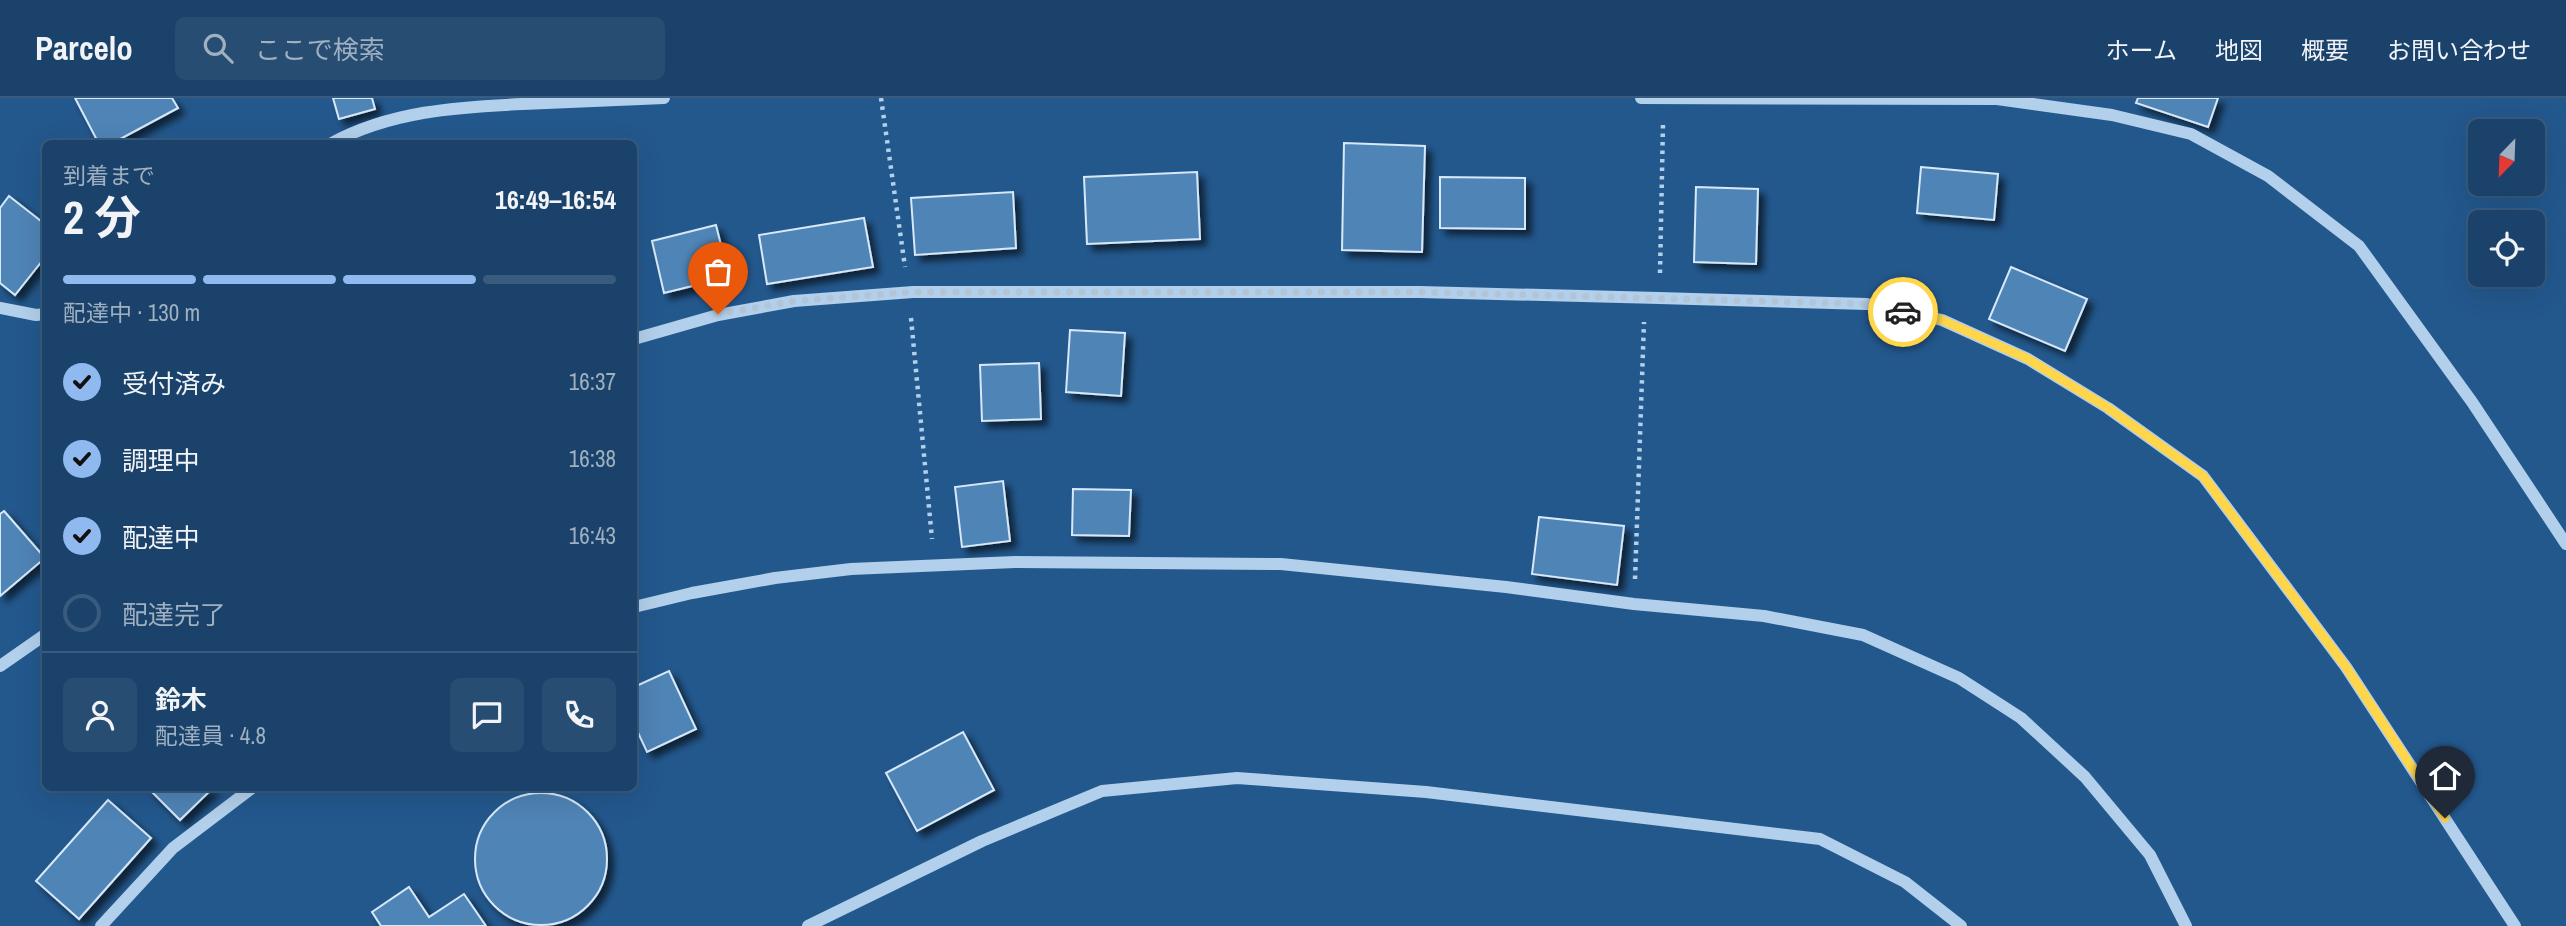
<!DOCTYPE html>
<html lang="ja">
<meta charset="utf-8">
<style>
:root{--surface:#1a426a;--page:#274d72;--text:#f1f3f6;--muted:#9fb0c1;--line:#385b7e;--accent:#90b9f0}
body{margin:0;font-family:"Archivo Narrow","Noto Sans JP",sans-serif;background:var(--page);color:var(--text);height:100vh;display:flex;flex-direction:column;font-size:26px;white-space:nowrap}
*{box-sizing:border-box;margin:0}
p{font-size:23px;color:var(--muted)}
.icon{flex:none;width:38px;height:38px;fill:none;stroke:currentColor;stroke-width:2;stroke-linecap:round;stroke-linejoin:round}
.map{position:relative;flex:1;overflow:hidden}
.details{position:absolute;left:42px;top:42px;width:595px;height:651px;display:flex;flex-direction:column;background:var(--surface);border-radius:10px;box-shadow:0 7px 28px #0002,0 0 0 2px var(--line)}
.details>*{flex:none}
.needle{width:46px;rotate:203deg}
.buttons{position:absolute;left:2468px;top:21px;display:grid;gap:14px}
.buttons a{display:grid;place-items:center;width:77px;height:77px;border-radius:10px;background:var(--surface);box-shadow:0 7px 28px #0002,0 0 0 2px var(--line);font-size:35px}
.pin{position:absolute;display:grid;place-items:center;width:60px;height:60px;color:#fff;margin:-72px -30px;border-radius:50% 50% 50% 0;rotate:-45deg;box-shadow:0 0 7px #0007}
.pin .icon{rotate:45deg}
.courier{position:absolute;display:grid;place-items:center;width:70px;height:70px;margin:-35px;border:5px solid #ffd54a;border-radius:50%;background:#fff;color:#222;box-shadow:0 2px 9px #0007}
.headline em{font-style:normal;font-weight:700}
.headline div{display:flex;flex-direction:column-reverse}
.headline{display:flex;align-items:center;justify-content:space-between;height:119px;padding:0 21px}
h1{font-size:46px;font-weight:700;line-height:52px}
.bar{display:grid;grid-template-columns:repeat(4,1fr);gap:10px 7px;align-content:center;height:84px;padding:0 21px}
.bar i{height:9px;border-radius:5px;background:var(--line)}
.bar .selected{background:var(--accent)}
.bar p{grid-column:span 4}
.line{display:flex;align-items:center;gap:18px;padding:0 21px;border-top:2px solid var(--line)}
.line div{flex:1}
.round{display:grid;place-items:center;flex:none;width:74px;height:74px;border-radius:10px;background:var(--page)}
ol{padding:0 21px;list-style:none}
li{display:flex;align-items:center;gap:21px;height:77px}
li p{margin-inline-start:auto}
li .icon{padding:7px;border-radius:50%;background:var(--accent);color:#111;stroke-width:4}
li:last-child{color:var(--muted)}
li i{width:38px;height:38px;border:4px solid var(--line);border-radius:50%}
header{display:flex;align-items:center;gap:42px;box-sizing:border-box;height:98px;padding:0 35px;background:var(--surface);border-bottom:2px solid var(--line)}
header strong{font-size:33px}
nav{display:flex;gap:38px;margin-inline-start:auto;font-size:24px}
.search{width:490px;height:63px;background:var(--page);display:flex;align-items:center;gap:18px;box-sizing:border-box;padding:0 24px;border-radius:10px;color:var(--muted);font-size:26px}
.map>svg:first-child{display:block}
</style>
<header>
<strong>Parcelo</strong>
<div class="search"><svg class="icon" aria-label="search" viewBox="0 0 24 24"><circle cx="10" cy="10" r="6"/><path d="M15 15l6 6"/></svg>ここで検索</div>
<nav><a>ホーム</a><a>地図</a><a>概要</a><a>お問い合わせ</a></nav>
</header>
<div class="map">
<svg width="2566" height="828" viewBox="0 0 2566 828">
<defs>
<filter id="shadow"><feDropShadow dx="6" dy="6" stdDeviation="3.5" flood-color="#0009"/></filter>
</defs>
<rect width="100%" height="100%" fill="#23588d"/>
<g fill="#5084b6" stroke="#d7e8f8" stroke-width="2" filter="url(#shadow)">
<path d="M75 0H172L178 10 111 46H99Z"/>
<path d="M333 0H372L375 11 339 21Z"/>
<path d="M2138 0H2218L2208 29 2136 5Z"/>
<path d="M1344 45 1425 48 1422 154 1342 152Z"/>
<path d="M1921 69 1998 76 1994 122 1917 115Z"/>
<path d="M1197 74 1200 141 1087 146 1084 79Z"/>
<path d="M1440 79 1525 80V131L1440 130Z"/>
<path d="M1696 89 1758 91 1756 166 1694 164Z"/>
<path d="M1013 94 1016 150 915 157 911 100Z"/>
<path d="M9 98 46 127V158L15 197 0 185V110Z"/>
<path d="M864 120 873 169 767 186 759 137Z"/>
<path d="M716 127 729 179 664 195 652 143Z"/>
<path d="M2011 169 2087 201 2065 253 1989 221Z"/>
<path d="M1070 232 1125 235 1121 298 1066 294Z"/>
<path d="M1039 265 1041 321 982 323 980 267Z"/>
<path d="M1003 383 1010 443 962 449 955 389Z"/>
<path d="M1073 391 1131 392 1129 438 1072 437Z"/>
<path d="M4 413 45 460 0 498V416Z"/>
<path d="M1539 419 1624 428 1617 487 1532 476Z"/>
<path d="M669 573 696 631 647 654 634 626V589Z"/>
<path d="M963 634 994 692 917 733 886 675Z"/>
<path d="M148 690H213L180 722Z"/>
<circle cx="541" cy="761" r="66"/>
<path d="M108 702 151 740 79 821 36 783Z"/>
<path d="M409 789 429 819 464 796 486 828H381L372 814Z"/>
</g>
<g fill="none" stroke-linecap="round" stroke-linejoin="round">
<g stroke="#b2cfeb" stroke-width="4.5" stroke-dasharray="3.5 5" stroke-linecap="butt">
<path d="M881 0 905 169"/>
<path d="M1660 175 1663 26"/>
<path d="M911 220 932 441"/>
<path d="M1635 481 1644 224"/>
</g>
<g stroke="#b2cfeb" stroke-width="12">
<path d="M1641 0 1997 1 2112 17 2191 36 2268 78 2359 148 2472 304 2566 446"/>
<path d="M330 46C390 13 457 9 523 6 570 4 617 2 664 0"/>
<path d="M0 210 36 217 46 216"/>
<path d="M634 241 718 217 794 203 913 194H1420L1659 200 1867 206 1942 222 2028 261 2108 310 2203 378 2346 569 2515 828"/>
<path d="M634 509 692 495 775 480 851 471 1015 464 1281 466 1506 489 1634 506 1764 518 1863 537 1959 580 2021 620 2085 679 2150 757 2186 828"/>
<path d="M0 568 46 536"/>
<path d="M101 828 173 750 252 690"/>
<path d="M808 828 982 743 1102 693 1237 680 1426 694 1820 741 1905 784 1961 828"/>
</g>
</g>
<g fill="none" stroke-linecap="round" stroke-linejoin="round">
<path stroke="#b2c5d7" stroke-width="7" stroke-dasharray="0 12.6" d="M718 216 794 203 913 194H1420L1867 206 1903 214"/>
<path stroke="#ffd54a" stroke-width="9" d="M1903 214 1942 222 2028 261 2108 310 2203 378 2346 569 2445 720"/>
</g>
</svg>
<div class="buttons">
<a><svg class="needle" viewBox="-14 -14 28 28"><path d="M0-13l5 13h-10z" fill="#e53935"/><path d="M0 13l5-13h-10z" fill="#9fb0c1"/></svg></a>
<a><svg class="icon" aria-label="locate" viewBox="0 0 24 24"><circle cx="12" cy="12" r="6"/><path d="M12 2v4M12 18v4M2 12h4M18 12h4"/></svg></a>
</div>
<div class="pin" style="left:718px;top:216px;background:#ea580c"><svg class="icon" aria-label="bag" viewBox="0 0 24 24"><path d="M5 8h14l-1 12H6zM9 8a3 3 0 0 1 6 0"/></svg></div>
<div class="pin" style="left:2445px;top:720px;background:#1f2937"><svg class="icon" aria-label="home" viewBox="0 0 24 24"><path d="M3 11l9-7 9 7M6 9v11h12V9"/></svg></div>
<div class="courier" style="left:1903px;top:214px"><svg class="icon" aria-label="car" viewBox="0 0 24 24"><path d="M5 17H2v-5l4-1 3-4h7l3 4 3 1v5h-3M9 17h6M6 11h13"/><circle cx="7" cy="17" r="2"/><circle cx="17" cy="17" r="2"/></svg></div>
<section class="details">
<div class="headline"><div><h1>2 分</h1><p>到着まで</p></div><em>16:49–16:54</em></div>
<div class="bar"><i class="selected"></i><i class="selected"></i><i class="selected"></i><i></i><p>配達中 · 130 m</p></div>
<ol>
<li><svg class="icon" aria-label="check" viewBox="0 0 24 24"><path d="M5 12l5 5 9-10"/></svg>受付済み<p>16:37</p></li>
<li><svg class="icon" aria-label="check" viewBox="0 0 24 24"><path d="M5 12l5 5 9-10"/></svg>調理中<p>16:38</p></li>
<li><svg class="icon" aria-label="check" viewBox="0 0 24 24"><path d="M5 12l5 5 9-10"/></svg>配達中<p>16:43</p></li>
<li><i></i>配達完了</li>
</ol>
<div class="line" style="height:126px"><a class="round"><svg class="icon" aria-label="person" viewBox="0 0 24 24"><circle cx="12" cy="8" r="4"/><path d="M4 21q1-7 8-7t8 7"/></svg></a><div><b>鈴木</b><p>配達員 · 4.8</p></div><a class="round"><svg class="icon" aria-label="chat" viewBox="0 0 24 24"><path d="M4 5h16v11H9l-5 4z"/></svg></a><a class="round"><svg class="icon" aria-label="phone" viewBox="0 0 24 24"><path d="M5 4h4l2 5-3 2q2 4 5 5l2-3 5 2v4C11 20 4 13 5 4z"/></svg></a></div>
</section>
</div>
